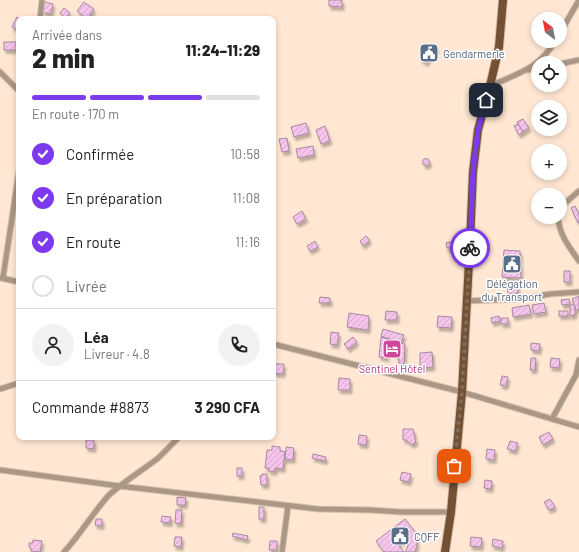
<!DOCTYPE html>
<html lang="fr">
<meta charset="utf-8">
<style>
:root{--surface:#fff;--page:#f2f2f2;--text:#222;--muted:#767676;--line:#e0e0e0;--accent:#7c3aed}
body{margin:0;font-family:Barlow,sans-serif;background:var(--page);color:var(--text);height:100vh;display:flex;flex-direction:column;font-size:15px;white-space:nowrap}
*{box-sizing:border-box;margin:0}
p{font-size:13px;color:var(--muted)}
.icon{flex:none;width:22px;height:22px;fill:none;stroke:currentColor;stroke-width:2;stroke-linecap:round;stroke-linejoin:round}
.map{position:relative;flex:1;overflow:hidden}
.drawer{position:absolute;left:16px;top:16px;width:260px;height:424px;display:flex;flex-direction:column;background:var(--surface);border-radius:8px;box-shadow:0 2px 6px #0003}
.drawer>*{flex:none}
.needle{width:26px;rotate:328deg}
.fabs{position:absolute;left:531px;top:12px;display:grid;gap:8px}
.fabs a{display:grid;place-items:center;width:36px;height:36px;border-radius:50%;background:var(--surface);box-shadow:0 2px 6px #0003;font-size:20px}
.pin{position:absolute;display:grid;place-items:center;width:34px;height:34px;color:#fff;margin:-17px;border-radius:8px;box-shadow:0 2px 6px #0006}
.courier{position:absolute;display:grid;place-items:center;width:40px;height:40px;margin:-20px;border:3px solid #7c3aed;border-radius:50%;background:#fff;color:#222;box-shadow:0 1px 5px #0007}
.overview em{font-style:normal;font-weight:800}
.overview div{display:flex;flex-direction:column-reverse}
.overview{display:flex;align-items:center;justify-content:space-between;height:68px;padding:0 16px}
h1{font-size:26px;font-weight:800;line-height:30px}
.bar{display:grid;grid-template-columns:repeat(4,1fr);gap:6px 4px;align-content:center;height:48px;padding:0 16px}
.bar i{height:5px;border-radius:3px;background:var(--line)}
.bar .current{background:var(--accent)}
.bar p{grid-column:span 4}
.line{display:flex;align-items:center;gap:10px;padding:0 16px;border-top:1px solid var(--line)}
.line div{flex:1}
.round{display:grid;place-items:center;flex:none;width:42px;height:42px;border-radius:21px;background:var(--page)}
ol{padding:0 16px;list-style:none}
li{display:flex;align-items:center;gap:12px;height:44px}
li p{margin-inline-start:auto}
li .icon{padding:4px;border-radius:50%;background:var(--accent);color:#fff;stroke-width:4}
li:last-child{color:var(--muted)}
li i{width:22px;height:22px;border:2px solid var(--line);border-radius:50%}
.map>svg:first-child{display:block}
</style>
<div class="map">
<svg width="579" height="552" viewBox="0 0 579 552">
<defs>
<pattern id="building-hatch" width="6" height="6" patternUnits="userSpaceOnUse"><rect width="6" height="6" fill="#f6c4eb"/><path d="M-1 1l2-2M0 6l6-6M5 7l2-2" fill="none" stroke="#d4a9c9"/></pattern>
<filter id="shadow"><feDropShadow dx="2" dy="3.5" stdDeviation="1" flood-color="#0004"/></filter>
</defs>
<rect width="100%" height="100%" fill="#ffe7d3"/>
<g fill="url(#building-hatch)" stroke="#a6899f" filter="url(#shadow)">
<path d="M329 0H342V7L329 6Z"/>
<path d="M45 2 53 4 51 13 47 14 43 12Z"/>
<path d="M84 2 94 9 87 19 77 11Z"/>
<path d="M64 8 70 13 65 18 60 13Z"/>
<path d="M17 17 20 19 19 31 12 27Z"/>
<rect x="4" y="42" width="12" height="8"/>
<path d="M431 44 437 48 426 63 420 59Z"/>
<path d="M523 119 529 128 523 132 517 122Z"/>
<path d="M306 123 309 133 294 137 291 127Z"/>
<path d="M518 124 523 132 519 135 514 126Z"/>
<path d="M325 126 330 141 321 144 316 130Z"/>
<path d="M287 138 289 151 282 152 279 139Z"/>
<path d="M313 146 314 155 298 158 296 149Z"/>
<circle cx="426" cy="162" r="3.5"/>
<path d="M575 206 579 214V223H578L571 208Z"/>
<path d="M302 211 306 219 297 224 293 217Z"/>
<path d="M366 236 370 240 363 246 360 241Z"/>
<path d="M315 241 318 247 310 251 307 246Z"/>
<path d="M456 241 457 247 447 248 446 243Z"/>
<path d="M504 250 520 251 521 278 502 277Z"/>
<rect x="564" y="271" width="6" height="11"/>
<path d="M517 281 518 293 508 294 507 282Z"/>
<path d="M579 296V309L576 310 572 299Z"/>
<path d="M320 297 330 298V303H319Z"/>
<path d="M569 299 570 304 562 305 561 300Z"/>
<path d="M544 303 546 312 534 314 532 305Z"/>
<path d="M529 305 531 314 513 317 512 308Z"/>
<path d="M570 305H575V315L570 316Z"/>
<path d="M386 311 397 312V320H385Z"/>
<rect x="559" y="311" width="9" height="5"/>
<path d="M349 313 369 316 368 330 347 327Z"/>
<path d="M438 316 452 317 451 328 437 327Z"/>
<path d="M499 316 500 321 492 323 491 318Z"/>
<rect x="501" y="318" width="7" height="6"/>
<path d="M383 329 404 335 401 343 381 336Z"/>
<path d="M331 332 339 333 337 345 330 344Z"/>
<path d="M353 337 357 342 348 349 344 344Z"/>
<path d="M381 337 388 339 387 358 379 357Z"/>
<path d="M389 339 397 342 396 347H399L398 352 387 351Z"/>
<path d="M400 343 405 344 404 364 399 363V357L395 356 396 352 398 353Z"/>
<path d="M531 343 540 344 539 351 531 350Z"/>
<path d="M432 352 433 367 420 368V353Z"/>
<path d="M531 358H536L535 370H530Z"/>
<path d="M551 358 560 359 559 368 550 367Z"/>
<path d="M274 364H284L283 374 274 373Z"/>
<path d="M502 376 508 377 506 386 500 385Z"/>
<path d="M339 378 350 379V390H338Z"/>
<path d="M403 429H413L416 443H414L412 445 406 440H403Z"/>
<path d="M549 432 553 439 543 445 539 437Z"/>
<path d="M359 435 367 436 366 445 358 444Z"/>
<path d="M86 440H94V449L86 448Z"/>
<path d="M510 441 518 443 515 451 507 449Z"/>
<path d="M272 446 280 447V451L285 452 283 469 275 468V472L269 471V468H265L267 450H272Z"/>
<path d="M286 447 294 448 293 460 285 459Z"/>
<path d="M487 449 495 450 494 460 486 459Z"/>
<path d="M313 454 326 457 325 461 312 458Z"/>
<rect x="237" y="468" width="5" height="8"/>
<path d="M402 472 411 474 409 482 400 480Z"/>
<path d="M262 474H267V485H261L260 476H262Z"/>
<path d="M485 480 492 481 491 489 484 488Z"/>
<path d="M177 497 186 498 185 505H177Z"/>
<path d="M550 499 555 507 549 510 544 502Z"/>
<rect x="259" y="507" width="5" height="12"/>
<path d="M176 510H182L181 524 175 523Z"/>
<path d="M162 516 171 517 170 523 161 522Z"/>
<path d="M96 519H102V526L95 525Z"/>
<path d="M405 519 416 533 417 545 415 552H405L408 546 406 538 398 545 404 552H384L376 541Z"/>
<path d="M233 533 248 536 247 540 232 536Z"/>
<path d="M175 537H182L181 547 174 546Z"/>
<path d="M471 537 482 538 481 547 470 546Z"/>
<path d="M493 539 503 541 502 548 492 546Z"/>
<path d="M33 540 42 541 40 552 31 551V548L29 547V543H32Z"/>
<path d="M270 541H277V550H269Z"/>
</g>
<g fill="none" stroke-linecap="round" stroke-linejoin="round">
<g stroke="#d8c2b0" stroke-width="7">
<g id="minor">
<path d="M40 19 42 0"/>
<path d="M560 33 579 0"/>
<path d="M560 64 579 60"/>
<path d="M528 70 538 68"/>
<path d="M0 72 19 91"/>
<path d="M490 86C517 74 540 68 555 41"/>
<path d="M560 210 564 204 579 191"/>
<path d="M558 217C559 234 569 247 579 261"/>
<path d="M1 278 19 282"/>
<path d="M3 278 19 171"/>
<path d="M466 301 521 299 550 294 579 292"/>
<path d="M273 344 462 392 579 427"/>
<path d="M0 389 19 383"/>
<path d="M552 419 576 375 579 360"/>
<path d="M0 470 119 486 318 509 370 510 401 512H451"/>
<path d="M64 552C81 534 93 512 110 494 125 481 141 471 157 459 165 452 172 444 179 437"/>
<path d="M282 552 288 506"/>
</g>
</g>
<g stroke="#d8c2b0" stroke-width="10">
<path id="primary" d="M445 552 451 512 462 392 470 243 473 172 478 130 490 86 499 47 503 0"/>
</g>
<use href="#minor" stroke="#ab9786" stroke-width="5"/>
<use href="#primary" stroke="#745133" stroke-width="8"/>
</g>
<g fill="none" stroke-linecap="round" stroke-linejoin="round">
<path stroke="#7f6f62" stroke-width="4" stroke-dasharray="0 7.2" d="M454 466 462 392 470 248"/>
<path stroke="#7c3aed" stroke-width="5" d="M470 248 473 172 478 130 486 100"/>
</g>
<defs>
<g id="civic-square" transform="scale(1)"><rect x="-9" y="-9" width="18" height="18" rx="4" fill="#5c6f8a" stroke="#fff"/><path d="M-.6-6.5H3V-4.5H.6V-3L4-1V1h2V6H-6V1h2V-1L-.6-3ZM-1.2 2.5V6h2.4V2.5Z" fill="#fff"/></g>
<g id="hotel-square" transform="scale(1)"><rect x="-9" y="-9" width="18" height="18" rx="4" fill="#d1479c" stroke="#fff"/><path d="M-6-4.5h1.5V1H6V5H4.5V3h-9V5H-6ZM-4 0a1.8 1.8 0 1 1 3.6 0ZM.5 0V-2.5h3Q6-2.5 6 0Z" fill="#fff"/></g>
</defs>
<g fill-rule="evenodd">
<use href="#civic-square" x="429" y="53"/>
<use href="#civic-square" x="512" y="264"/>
<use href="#hotel-square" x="392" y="349"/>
<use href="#civic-square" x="400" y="536"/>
</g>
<g text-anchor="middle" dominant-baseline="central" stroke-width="3" stroke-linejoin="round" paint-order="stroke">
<g font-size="11" fill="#4e5e75" stroke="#fff" text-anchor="start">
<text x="443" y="53">Gendarmerie</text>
<text x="512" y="283" text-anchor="middle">Délégation<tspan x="512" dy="13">du Transport</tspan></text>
<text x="414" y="536">CQFF</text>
</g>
<g font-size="11" fill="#b23c85" stroke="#fff">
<text x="392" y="368">Sentinel Hôtel</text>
</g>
</g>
</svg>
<div class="fabs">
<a><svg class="needle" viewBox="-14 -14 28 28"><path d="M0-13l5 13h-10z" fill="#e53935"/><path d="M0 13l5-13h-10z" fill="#767676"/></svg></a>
<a><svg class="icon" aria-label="locate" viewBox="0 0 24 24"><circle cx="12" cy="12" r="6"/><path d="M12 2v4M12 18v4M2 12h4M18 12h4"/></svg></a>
<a><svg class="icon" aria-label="layers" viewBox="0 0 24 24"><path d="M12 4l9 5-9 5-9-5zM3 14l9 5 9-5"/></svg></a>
<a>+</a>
<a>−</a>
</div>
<div class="pin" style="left:454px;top:466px;background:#ea580c"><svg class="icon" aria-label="bag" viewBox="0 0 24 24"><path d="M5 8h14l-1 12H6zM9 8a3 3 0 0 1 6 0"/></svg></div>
<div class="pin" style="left:486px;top:100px;background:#1f2937"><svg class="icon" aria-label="home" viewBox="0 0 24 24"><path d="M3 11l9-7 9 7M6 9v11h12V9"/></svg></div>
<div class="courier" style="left:470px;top:248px"><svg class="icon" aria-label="bike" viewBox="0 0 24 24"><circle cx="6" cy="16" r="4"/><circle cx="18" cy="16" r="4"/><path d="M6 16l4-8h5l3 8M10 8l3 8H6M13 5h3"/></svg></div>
<section class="drawer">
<div class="overview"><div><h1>2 min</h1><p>Arrivée dans</p></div><em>11:24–11:29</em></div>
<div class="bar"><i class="current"></i><i class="current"></i><i class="current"></i><i></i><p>En route · 170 m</p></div>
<ol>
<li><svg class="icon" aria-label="check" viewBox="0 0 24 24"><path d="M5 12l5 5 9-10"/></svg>Confirmée<p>10:58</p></li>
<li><svg class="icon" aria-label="check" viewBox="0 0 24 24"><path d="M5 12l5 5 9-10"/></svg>En préparation<p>11:08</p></li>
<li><svg class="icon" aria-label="check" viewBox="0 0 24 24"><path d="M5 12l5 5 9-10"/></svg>En route<p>11:16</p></li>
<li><i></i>Livrée</li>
</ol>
<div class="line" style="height:72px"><a class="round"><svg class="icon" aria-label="person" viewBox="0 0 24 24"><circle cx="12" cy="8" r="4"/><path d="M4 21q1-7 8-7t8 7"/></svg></a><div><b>Léa</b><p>Livreur · 4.8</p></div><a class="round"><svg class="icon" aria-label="phone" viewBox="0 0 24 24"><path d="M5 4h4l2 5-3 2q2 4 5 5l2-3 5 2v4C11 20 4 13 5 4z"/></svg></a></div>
<div class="line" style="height:52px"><div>Commande #8873</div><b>3 290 CFA</b></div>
</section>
</div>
